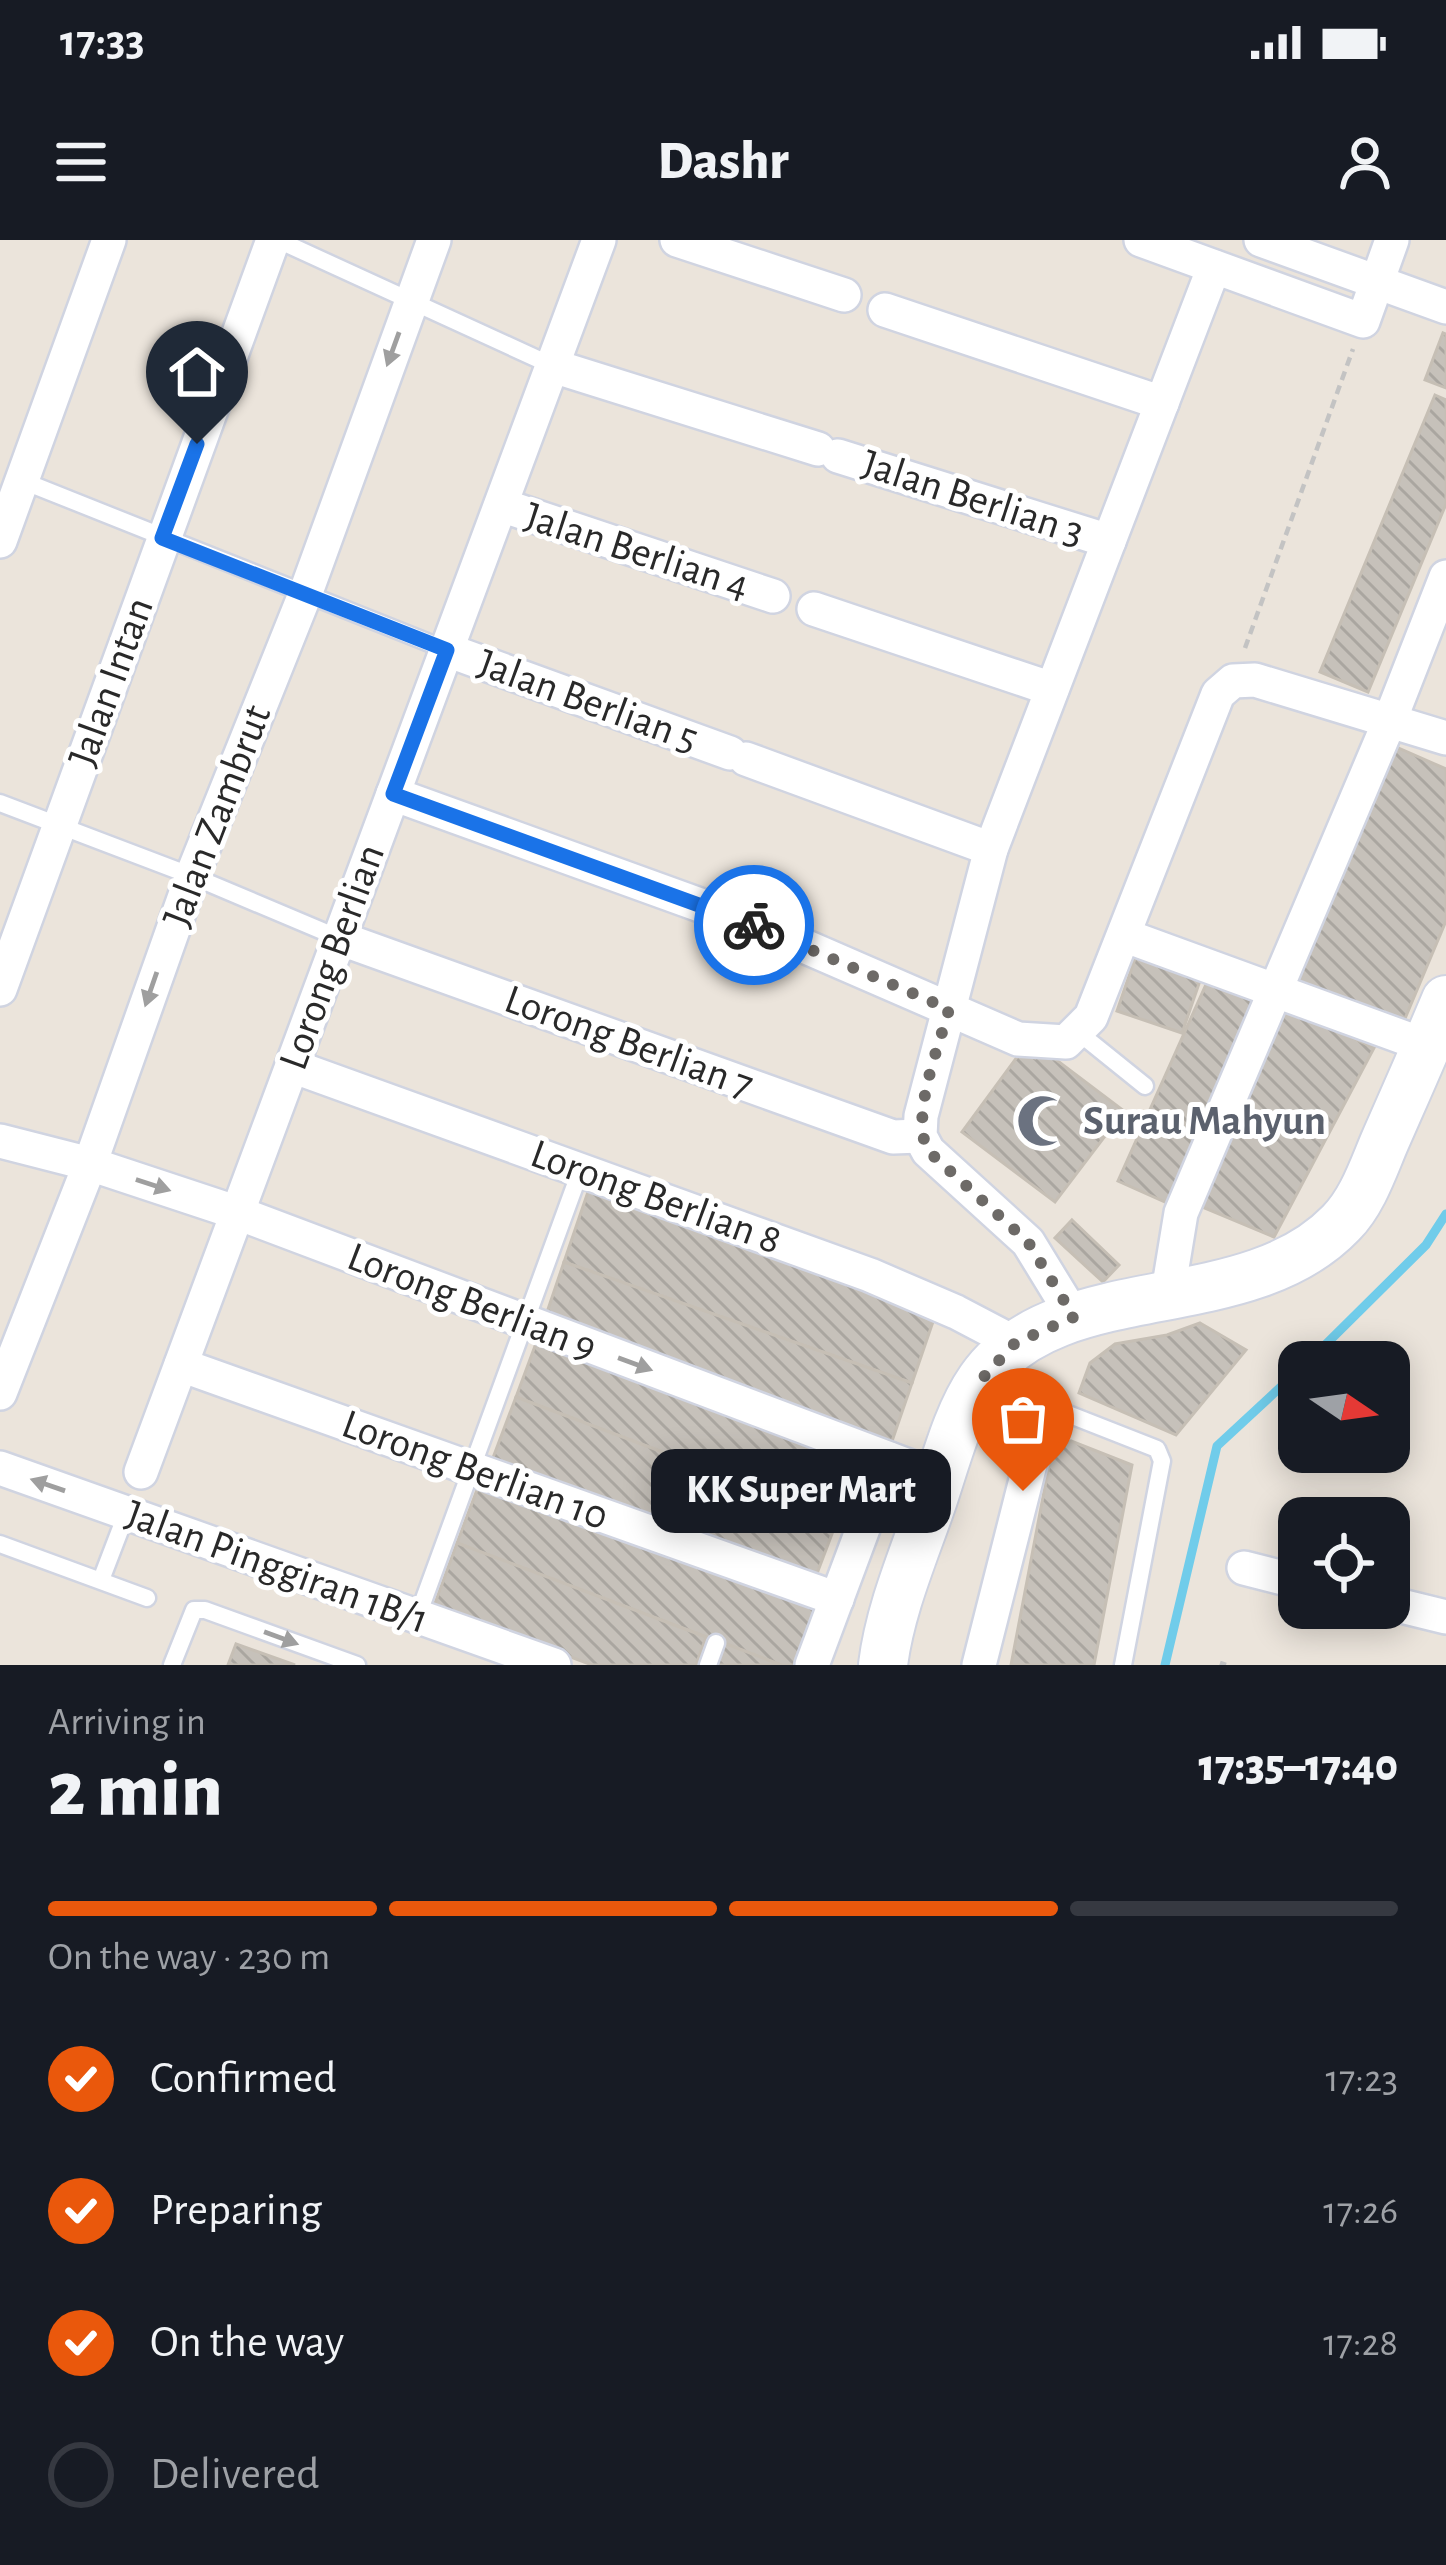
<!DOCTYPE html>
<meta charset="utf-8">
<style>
:root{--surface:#171b24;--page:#20242c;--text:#f1f3f6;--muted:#9ea1a6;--line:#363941;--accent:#ea580c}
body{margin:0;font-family:"Alegreya Sans",sans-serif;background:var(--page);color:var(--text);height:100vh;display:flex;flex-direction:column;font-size:45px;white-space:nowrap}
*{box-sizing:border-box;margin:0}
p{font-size:39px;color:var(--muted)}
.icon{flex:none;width:66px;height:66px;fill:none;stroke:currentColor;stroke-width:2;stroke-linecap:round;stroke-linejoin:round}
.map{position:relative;height:1425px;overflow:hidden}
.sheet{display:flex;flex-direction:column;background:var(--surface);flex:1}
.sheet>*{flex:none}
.needle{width:78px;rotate:103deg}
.fabs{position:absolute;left:1278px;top:1101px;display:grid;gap:24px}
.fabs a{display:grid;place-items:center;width:132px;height:132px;border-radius:24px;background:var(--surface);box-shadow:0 6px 30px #0003;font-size:60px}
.pin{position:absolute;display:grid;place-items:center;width:102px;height:102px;color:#fff;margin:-123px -51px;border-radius:50% 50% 50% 0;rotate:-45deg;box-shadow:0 0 12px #0007}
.pin .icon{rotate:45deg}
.courier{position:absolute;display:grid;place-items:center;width:120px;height:120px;margin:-60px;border:9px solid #1a73e8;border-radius:50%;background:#fff;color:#222;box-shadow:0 3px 15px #0007}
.bubble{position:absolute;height:84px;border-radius:24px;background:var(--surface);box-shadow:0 6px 30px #0003;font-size:39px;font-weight:800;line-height:84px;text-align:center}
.head em{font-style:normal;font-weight:800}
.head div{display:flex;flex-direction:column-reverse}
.head{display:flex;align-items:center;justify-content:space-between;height:204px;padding:0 48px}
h1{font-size:78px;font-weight:800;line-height:90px}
.bar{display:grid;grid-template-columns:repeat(4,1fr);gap:18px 12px;align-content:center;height:144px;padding:0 48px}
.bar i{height:15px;border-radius:9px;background:var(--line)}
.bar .current{background:var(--accent)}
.bar p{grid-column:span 4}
ol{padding:0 48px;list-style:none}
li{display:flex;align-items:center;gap:36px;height:132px}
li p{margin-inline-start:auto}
li .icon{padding:12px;border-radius:50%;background:var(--accent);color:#fff;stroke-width:4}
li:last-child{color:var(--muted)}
li i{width:66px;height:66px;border:6px solid var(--line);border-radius:50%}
.status{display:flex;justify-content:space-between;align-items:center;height:84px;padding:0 60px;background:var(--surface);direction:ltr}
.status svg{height:33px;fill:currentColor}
header{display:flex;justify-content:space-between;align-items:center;height:156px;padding:0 48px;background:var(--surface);font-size:54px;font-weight:800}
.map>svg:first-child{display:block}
</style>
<div class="status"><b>17:33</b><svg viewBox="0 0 49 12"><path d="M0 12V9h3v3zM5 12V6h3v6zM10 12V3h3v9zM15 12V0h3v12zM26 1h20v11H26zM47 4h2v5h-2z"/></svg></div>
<header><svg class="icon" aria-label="menu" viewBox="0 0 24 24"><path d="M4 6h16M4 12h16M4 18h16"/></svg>Dashr<svg class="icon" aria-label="person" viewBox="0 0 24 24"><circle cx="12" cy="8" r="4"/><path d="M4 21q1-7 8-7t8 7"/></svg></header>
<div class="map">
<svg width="1446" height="1425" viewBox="0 0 1446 1425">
<defs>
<pattern id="building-back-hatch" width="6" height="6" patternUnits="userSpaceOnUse" patternTransform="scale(3)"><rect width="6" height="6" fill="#c6c1ba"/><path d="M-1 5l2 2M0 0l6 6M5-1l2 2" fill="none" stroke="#aaa6a0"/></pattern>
</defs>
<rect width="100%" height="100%" fill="#ebe4db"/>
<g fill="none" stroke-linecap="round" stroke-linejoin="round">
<g stroke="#70ccea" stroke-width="9">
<path d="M1308 1122 1426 1005 1446 974"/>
<path d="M1165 1425 1217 1206 1299 1130"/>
</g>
</g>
<g fill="url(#building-back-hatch)" stroke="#c6bfb5" stroke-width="3">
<path d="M1443 93 1446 94V148L1425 140Z"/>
<path d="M1435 155 1446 160V264L1368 452 1320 432Z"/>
<path d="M1394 506 1446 529V681L1401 788 1294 743Z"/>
<path d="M1138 710 1203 732 1182 793 1117 771Z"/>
<path d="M1208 740 1264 766 1174 966 1118 941Z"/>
<path d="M1288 767 1374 808 1274 997 1195 964Z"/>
<path d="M1023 809 1035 818 1042 809 1124 871 1055 962 962 892Z"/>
<path d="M589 949 937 1070 912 1143 564 1022Z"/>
<path d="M1072 980 1119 1025 1103 1042 1055 998Z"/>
<path d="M564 1022 912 1143 891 1204 543 1084Z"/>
<path d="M1200 1083 1246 1110 1176 1195 1079 1153 1090 1123 1115 1104 1167 1095Z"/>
<path d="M538 1098 860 1219 838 1278 516 1157Z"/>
<path d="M516 1157 838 1278 813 1344 491 1223Z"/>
<path d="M1071 1201 1132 1225 1094 1425H1011L1052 1210Z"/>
<path d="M480 1242 816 1368 794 1425H781L457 1303Z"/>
<path d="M457 1303 706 1397 696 1425H592L434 1366Z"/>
<path d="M724 1403 781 1425H716Z"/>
<path d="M236 1404 295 1425H228Z"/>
</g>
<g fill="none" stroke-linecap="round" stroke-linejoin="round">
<g stroke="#d0d4e1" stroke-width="21">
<g id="lane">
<path d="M278 0 553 126"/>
<path d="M23 241 447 410"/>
<path d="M0 563 192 636 339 698"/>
<path d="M1078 792 1145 846"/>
<path d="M1045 1165 1157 1209 1162 1221 1123 1425"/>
<path d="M0 1304 147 1358"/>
<path d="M101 1340 127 1272"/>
<path d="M417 1378 581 929"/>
<path d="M172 1425 194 1370H205L357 1425"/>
<path d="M708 1425 716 1403"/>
</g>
</g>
<g stroke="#d0d4e1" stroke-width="38">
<g id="street">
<path d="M677 0 844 55"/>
<path d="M1141 0 1363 81 1392 0"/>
<path d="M1261 0 1446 67"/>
<path d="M885 70 1162 163"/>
<path d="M553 126 818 209"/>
<path d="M838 216 1109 301"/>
<path d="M501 265 773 356"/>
<path d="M0 301 109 0"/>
<path d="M814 369 1052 449"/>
<path d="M447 410 730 513"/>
<path d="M746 519 991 609"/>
<path d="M393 554 758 686 1018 799 1066 802 1091 777 1218 454 1233 441 1255 440 1446 498"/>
<path d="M1126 696 1427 806"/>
<path d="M339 698 893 897 920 896"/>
<path d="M0 749 273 0"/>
<path d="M292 826 870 1035 956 1072 1015 1103"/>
<path d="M0 901 90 924 238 973 940 1238"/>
<path d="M1167 1058 1181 973 1390 480 1446 337"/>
<path d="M1074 1077 1028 1002 928 911 920 896 921 876 991 609 1214 27"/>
<path d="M181 1125 837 1359"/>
<path d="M0 1153 90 924 192 636 306 352 434 0"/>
<path d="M0 1228 554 1425"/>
<path d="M141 1232 599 0"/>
<path d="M1244 1328 1299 1342"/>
<path d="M1389 1363 1446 1377"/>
<path d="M812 1425 889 1219"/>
<path d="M979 1425 1045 1165 980 1141"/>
</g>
</g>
<g stroke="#d0d4e1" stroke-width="52">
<path id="secondary" d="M883 1425C890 1368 915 1312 933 1259 946 1220 958 1173 981 1140 1057 1031 1245 1083 1341 983 1362 962 1373 929 1384 903 1405 855 1426 808 1446 760"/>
</g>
<g stroke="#c3c3c3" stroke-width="4.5" stroke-dasharray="9 6" stroke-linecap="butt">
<path d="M1245 408 1353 109"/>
<path d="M1220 1423 1226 1425"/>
</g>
<use href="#lane" stroke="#fff" stroke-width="16"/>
<use href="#street" stroke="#fff" stroke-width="33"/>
<use href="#secondary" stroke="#fff" stroke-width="48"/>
</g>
<defs><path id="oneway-solid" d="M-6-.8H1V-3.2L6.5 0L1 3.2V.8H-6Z" transform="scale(3)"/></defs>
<g fill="#9f9f9f">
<use href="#oneway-solid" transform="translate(393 109) rotate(110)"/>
<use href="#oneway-solid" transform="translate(151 749) rotate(109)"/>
<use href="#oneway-solid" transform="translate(153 945) rotate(18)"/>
<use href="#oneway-solid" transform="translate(635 1124) rotate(20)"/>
<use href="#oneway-solid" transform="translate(48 1245) rotate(-161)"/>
<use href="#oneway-solid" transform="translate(281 1398) rotate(20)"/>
</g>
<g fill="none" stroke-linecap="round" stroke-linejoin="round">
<path stroke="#6d6a67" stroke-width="12" stroke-dasharray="0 21.6" d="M754 685 949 769C939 807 910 875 928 911L1028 1002 1074 1077 1015 1103 980 1141 1045 1165 1023 1251"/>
<path stroke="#1a73e8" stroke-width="15" d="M197 204 162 298 447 410 393 554 754 685"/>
</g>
<defs>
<g id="mosque-bare" transform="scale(4.14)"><path d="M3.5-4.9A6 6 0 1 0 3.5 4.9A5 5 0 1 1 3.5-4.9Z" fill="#6b7280" stroke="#fff" stroke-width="2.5" paint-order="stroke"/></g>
</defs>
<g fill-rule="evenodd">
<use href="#mosque-bare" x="1043" y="881"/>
</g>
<g text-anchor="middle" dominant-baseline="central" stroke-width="10" stroke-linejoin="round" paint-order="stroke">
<g font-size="42" fill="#292929" stroke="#fff">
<text transform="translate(973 258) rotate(18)">Jalan Berlian 3</text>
<text transform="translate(637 311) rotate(18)">Jalan Berlian 4</text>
<text transform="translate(111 442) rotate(-70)">Jalan Intan</text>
<text transform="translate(588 461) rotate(20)">Jalan Berlian 5</text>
<text transform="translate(217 576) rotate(-69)">Jalan Zambrut</text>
<text transform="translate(332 717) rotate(-70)">Lorong Berlian</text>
<text transform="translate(629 802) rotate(20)">Lorong Berlian 7</text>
<text transform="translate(656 957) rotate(20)">Lorong Berlian 8</text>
<text transform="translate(472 1062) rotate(21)">Lorong Berlian 9</text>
<text transform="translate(475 1230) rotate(20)">Lorong Berlian 10</text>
<text transform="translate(277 1327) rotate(20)">Jalan Pinggiran 1B/1</text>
</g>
<g font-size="42" font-weight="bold" fill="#5b616d" stroke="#fff" text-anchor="start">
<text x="1083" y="881">Surau Mahyun</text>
</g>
</g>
</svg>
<div class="fabs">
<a><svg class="needle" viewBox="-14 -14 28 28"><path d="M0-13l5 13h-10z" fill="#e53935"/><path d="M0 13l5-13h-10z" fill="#9ea1a6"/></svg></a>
<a><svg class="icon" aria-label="locate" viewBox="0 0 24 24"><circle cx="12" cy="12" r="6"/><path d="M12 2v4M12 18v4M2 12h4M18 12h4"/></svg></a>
</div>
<div class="pin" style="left:1023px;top:1251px;background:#ea580c"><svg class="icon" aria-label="bag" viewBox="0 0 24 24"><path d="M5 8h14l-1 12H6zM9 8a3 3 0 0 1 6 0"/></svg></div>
<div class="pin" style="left:197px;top:204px;background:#1f2937"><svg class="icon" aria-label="home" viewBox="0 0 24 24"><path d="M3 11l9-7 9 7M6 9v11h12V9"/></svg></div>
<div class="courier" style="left:754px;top:685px"><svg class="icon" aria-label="bike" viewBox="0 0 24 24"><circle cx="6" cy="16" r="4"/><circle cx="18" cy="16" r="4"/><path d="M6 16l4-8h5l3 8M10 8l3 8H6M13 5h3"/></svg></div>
<div class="bubble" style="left:651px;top:1209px;width:300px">KK Super Mart</div>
</div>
<section class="sheet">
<div class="head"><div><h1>2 min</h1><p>Arriving in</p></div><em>17:35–17:40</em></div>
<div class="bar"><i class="current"></i><i class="current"></i><i class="current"></i><i></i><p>On the way · 230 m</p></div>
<ol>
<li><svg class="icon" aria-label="check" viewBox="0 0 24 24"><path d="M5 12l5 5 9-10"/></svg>Confirmed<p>17:23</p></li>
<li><svg class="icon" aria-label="check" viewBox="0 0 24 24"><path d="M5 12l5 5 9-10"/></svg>Preparing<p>17:26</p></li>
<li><svg class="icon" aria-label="check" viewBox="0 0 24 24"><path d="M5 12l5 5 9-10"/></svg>On the way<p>17:28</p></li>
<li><i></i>Delivered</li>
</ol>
</section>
